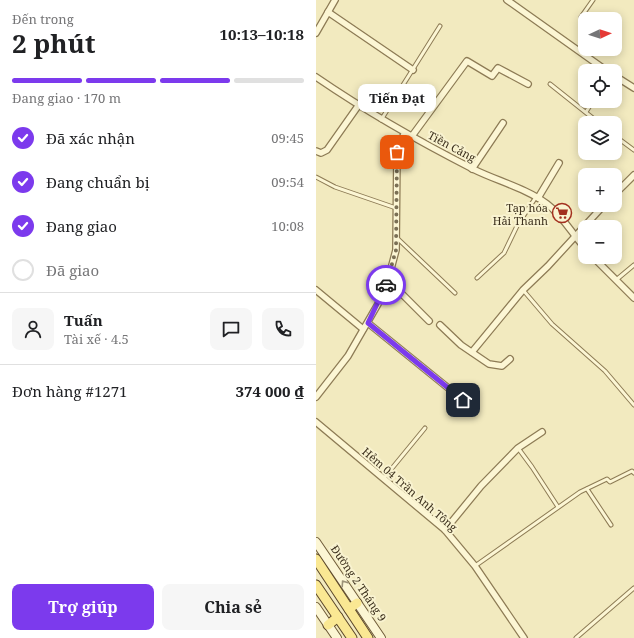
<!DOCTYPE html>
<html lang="vi">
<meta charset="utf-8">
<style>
:root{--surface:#fff;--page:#f6f6f6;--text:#202124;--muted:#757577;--line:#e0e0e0;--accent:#7c3aed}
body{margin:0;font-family:"Noto Serif",serif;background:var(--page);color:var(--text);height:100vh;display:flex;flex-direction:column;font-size:15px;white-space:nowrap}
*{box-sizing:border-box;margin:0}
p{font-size:13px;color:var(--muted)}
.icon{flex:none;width:22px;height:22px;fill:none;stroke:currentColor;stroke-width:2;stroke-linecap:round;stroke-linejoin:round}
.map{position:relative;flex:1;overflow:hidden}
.drawer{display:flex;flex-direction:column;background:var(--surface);width:316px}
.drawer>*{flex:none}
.needle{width:26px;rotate:86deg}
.fabs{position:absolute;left:262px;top:12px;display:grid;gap:8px}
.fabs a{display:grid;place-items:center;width:44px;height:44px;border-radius:8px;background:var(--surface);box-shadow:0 2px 10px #0003;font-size:20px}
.pin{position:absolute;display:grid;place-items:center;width:34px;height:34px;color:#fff;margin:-17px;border-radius:8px;box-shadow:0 2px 6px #0006}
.courier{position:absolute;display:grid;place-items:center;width:40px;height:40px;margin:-20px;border:3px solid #7c3aed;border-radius:50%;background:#fff;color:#222;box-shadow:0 1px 5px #0007}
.bubble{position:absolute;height:28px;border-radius:8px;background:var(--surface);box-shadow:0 2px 10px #0003;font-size:13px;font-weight:700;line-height:28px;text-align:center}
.headline em{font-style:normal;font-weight:700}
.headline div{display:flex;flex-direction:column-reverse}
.headline{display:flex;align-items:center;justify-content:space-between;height:68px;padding:0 12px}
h1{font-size:26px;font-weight:700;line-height:30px}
.bar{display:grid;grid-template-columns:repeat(4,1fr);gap:6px 4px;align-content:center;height:48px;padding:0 12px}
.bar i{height:5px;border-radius:3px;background:var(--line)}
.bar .on{background:var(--accent)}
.bar p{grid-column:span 4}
.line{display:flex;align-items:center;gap:10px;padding:0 12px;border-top:1px solid var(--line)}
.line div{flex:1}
.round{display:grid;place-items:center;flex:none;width:42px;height:42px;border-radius:8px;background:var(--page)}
ol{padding:0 12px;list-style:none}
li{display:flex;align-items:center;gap:12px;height:44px}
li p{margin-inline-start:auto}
li .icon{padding:4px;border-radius:50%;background:var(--accent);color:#fff;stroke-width:4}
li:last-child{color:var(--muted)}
li i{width:22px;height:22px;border:2px solid var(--line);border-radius:50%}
.button{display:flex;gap:8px;margin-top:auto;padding:8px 12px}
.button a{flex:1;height:46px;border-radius:8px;background:var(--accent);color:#fff;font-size:16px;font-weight:700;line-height:46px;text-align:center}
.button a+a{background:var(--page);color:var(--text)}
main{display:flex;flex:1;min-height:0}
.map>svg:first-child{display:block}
</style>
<main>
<section class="drawer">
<div class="headline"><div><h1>2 phút</h1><p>Đến trong</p></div><em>10:13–10:18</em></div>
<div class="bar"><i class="on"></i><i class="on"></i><i class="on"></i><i></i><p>Đang giao · 170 m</p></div>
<ol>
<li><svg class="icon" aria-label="check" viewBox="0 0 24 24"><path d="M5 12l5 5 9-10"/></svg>Đã xác nhận<p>09:45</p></li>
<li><svg class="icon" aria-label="check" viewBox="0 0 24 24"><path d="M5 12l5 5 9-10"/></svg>Đang chuẩn bị<p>09:54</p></li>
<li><svg class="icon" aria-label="check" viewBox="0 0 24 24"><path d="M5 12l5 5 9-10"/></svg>Đang giao<p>10:08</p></li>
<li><i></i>Đã giao</li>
</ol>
<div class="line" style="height:72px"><a class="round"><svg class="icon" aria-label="person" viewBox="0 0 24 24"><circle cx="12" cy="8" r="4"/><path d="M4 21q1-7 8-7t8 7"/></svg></a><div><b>Tuấn</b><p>Tài xế · 4.5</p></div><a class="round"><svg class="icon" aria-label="chat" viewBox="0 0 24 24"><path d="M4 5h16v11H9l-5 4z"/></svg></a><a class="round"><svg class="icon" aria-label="phone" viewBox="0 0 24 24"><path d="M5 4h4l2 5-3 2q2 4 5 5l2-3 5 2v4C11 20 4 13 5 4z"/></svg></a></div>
<div class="line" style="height:52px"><div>Đơn hàng #1271</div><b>374 000 ₫</b></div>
<div class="button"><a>Trợ giúp</a><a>Chia sẻ</a></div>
</section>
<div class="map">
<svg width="318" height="638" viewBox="0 0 318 638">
<rect width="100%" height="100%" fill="#f2eabf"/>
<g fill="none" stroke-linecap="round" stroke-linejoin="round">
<g stroke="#8d7b55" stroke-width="5">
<g id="service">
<path d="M265 17 277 0"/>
<path d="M234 84 283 123"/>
<path d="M270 112 277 101"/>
<path d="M65 120 124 26"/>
<path d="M299 136 318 150"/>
<path d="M0 177 19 187 80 208"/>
<path d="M81 238 139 293"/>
<path d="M161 278 188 253 202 224 220 197"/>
<path d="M300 280 318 265"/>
<path d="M207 290 236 324 289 371 318 405"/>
<path d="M202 448 216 467 242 507"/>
<path d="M68 478 109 428"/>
<path d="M271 489 295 525"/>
<path d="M159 566 264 492 291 479 294 482 316 471 318 473"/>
<path d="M260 638 318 588"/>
</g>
</g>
<g stroke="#8d7b55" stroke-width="8">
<g id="minor">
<path d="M191 0 291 71"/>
<path d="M12 12 97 70"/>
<path d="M0 33 19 0"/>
<path d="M299 76 318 88"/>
<path d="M0 77C51 112 102 141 157 169 181 181 210 188 231 204 247 216 256 234 269 248"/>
<path d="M96 136 151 61 176 76 182 68 212 84"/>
<path d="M0 151 5 153 11 150 42 106"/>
<path d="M156 169 187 123"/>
<path d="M299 194 318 175"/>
<path d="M222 198 243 163"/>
<path d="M277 257 318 298"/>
<path d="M72 280 113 321"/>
<path d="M0 290 47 329"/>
<path d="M52 323 147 400"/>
<path d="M124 325 145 345 173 364 186 366 194 359"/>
<path d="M156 352 207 290 232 266 288 205"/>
<path d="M0 397 32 356 62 304 72 280 80 250 81 151 88 134"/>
<path d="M0 422 129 530 159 566 208 638"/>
<path d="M129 530 165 486 202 448 226 432"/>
</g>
</g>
<g stroke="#6f5b39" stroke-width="10">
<g id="secondary">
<path d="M0 542 65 638"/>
<path d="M0 607 21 638"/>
</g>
</g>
<g stroke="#5b472a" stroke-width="11">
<g id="primary">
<path d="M0 559 52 638"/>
<path d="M0 585 36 638"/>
<path d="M33 609 41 603"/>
<path d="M12 625 22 617"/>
</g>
</g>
<use href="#service" stroke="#fcf6d4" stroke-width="3"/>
<use href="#minor" stroke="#fcf6d4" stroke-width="5.5"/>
<use href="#secondary" stroke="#fcf6d4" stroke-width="8"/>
<use href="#primary" stroke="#fae893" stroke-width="9"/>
</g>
<defs><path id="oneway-chevron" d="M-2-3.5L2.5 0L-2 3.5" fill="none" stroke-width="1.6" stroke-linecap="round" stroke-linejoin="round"/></defs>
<use stroke="#9c9278" href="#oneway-chevron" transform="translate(28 583) rotate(-124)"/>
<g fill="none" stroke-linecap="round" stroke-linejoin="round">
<path stroke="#7b7055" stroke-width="4" stroke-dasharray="0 7.2" d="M70 285 80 250 81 152"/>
<path stroke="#7c3aed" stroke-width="5" d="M70 285 52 323 147 400"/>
</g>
<defs>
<g id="supermarket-ring" transform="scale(1)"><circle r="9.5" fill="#f9f3d0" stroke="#a3301f" stroke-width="1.5"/><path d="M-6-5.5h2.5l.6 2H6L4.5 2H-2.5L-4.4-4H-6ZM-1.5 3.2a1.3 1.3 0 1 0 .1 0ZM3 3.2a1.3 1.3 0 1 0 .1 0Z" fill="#a3301f"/></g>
</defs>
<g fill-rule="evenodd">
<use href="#supermarket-ring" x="246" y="213"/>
</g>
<g text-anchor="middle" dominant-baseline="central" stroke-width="4" stroke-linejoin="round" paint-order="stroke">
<g font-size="11" fill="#3b2f1c" stroke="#f9f3d0">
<text transform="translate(136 146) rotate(28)">Tiền Cảng</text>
<text transform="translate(94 489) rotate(41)">Hẻm 04 Trần Anh Tông</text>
<text transform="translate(43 583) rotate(56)">Đường 2 Tháng 9</text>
</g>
<g font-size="11" fill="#3b2f1c" stroke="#f9f3d0" text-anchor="end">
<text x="232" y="207">Tạp hóa<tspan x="232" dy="13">Hải Thanh</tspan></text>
</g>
</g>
</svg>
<div class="fabs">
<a><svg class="needle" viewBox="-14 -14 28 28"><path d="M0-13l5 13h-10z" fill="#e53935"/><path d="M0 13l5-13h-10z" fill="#757577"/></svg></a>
<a><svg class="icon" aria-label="locate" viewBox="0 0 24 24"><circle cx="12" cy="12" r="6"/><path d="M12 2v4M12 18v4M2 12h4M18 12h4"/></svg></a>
<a><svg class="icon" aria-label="layers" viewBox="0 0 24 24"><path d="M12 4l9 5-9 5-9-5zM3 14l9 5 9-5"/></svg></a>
<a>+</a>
<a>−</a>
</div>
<div class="pin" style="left:81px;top:152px;background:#ea580c"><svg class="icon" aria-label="bag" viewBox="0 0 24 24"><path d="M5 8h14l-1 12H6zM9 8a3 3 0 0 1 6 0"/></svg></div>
<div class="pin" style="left:147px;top:400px;background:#1f2937"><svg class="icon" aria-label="home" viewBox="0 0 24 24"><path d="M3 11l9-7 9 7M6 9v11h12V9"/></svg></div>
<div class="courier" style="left:70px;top:285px"><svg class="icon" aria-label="car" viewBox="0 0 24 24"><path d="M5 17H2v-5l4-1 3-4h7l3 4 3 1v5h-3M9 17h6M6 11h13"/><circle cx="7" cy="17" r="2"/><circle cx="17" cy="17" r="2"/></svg></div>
<div class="bubble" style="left:42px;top:84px;width:78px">Tiến Đạt</div>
</div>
</main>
